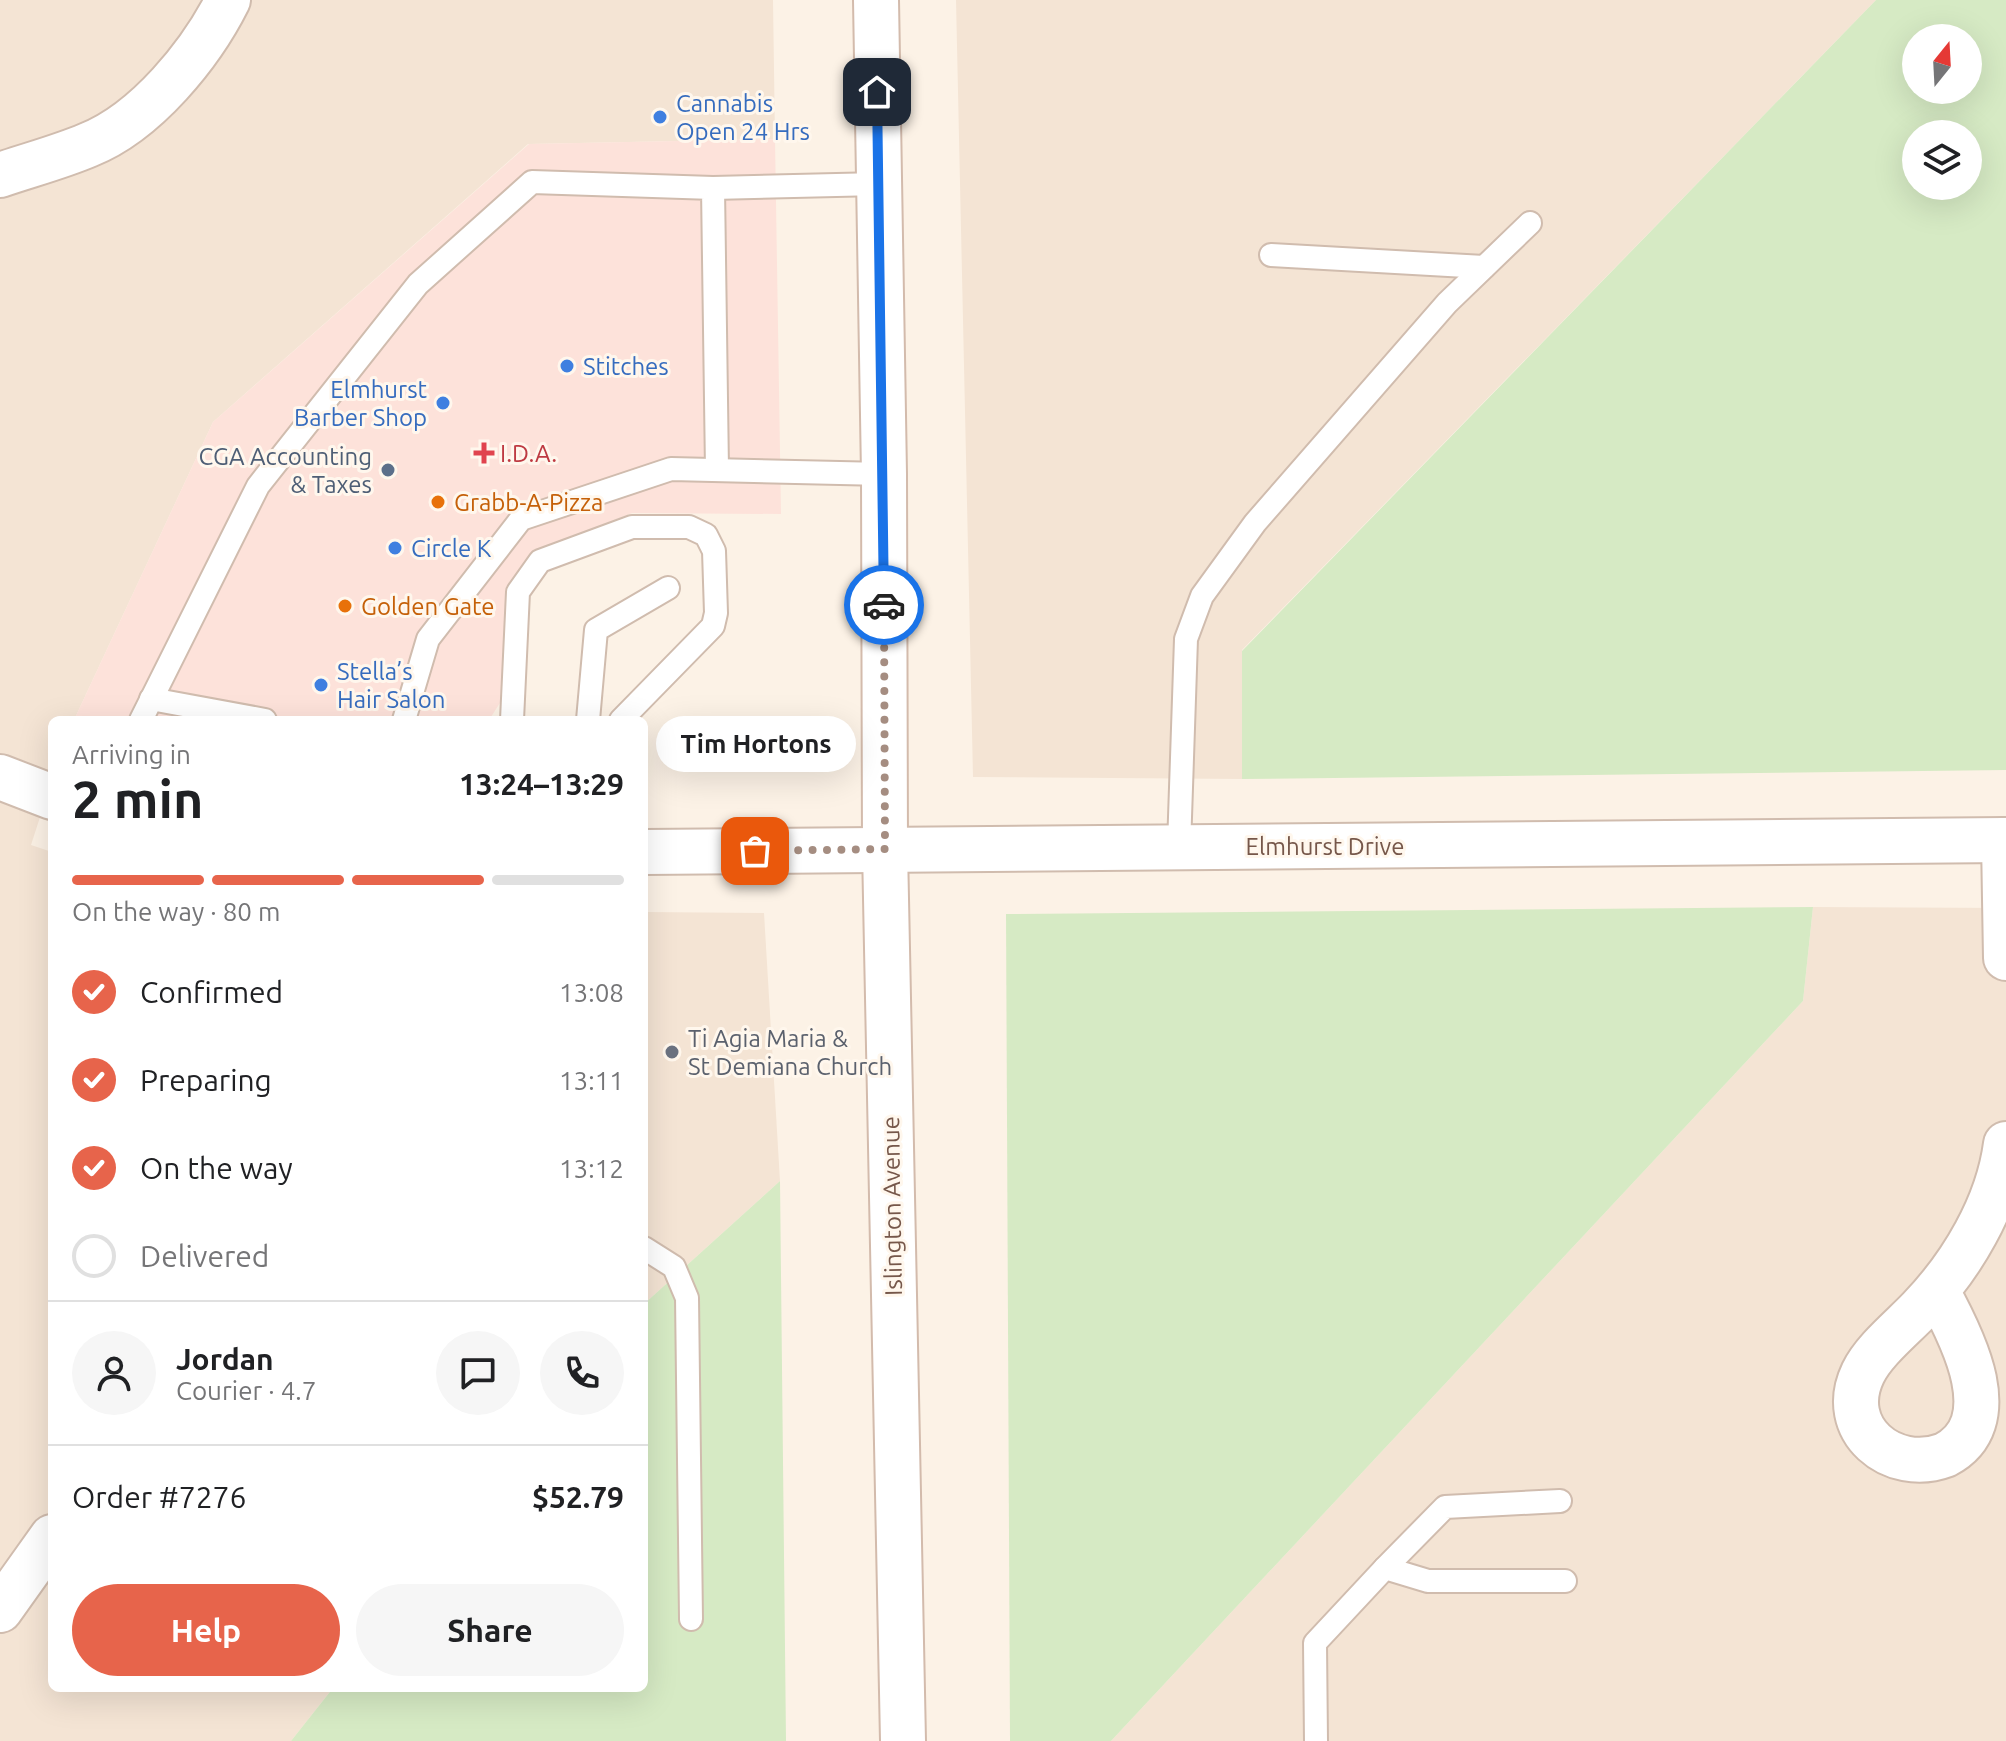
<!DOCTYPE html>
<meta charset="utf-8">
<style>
:root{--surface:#fff;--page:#f6f6f6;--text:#202124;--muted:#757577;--line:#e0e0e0;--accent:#e7644b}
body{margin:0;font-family:Ubuntu,sans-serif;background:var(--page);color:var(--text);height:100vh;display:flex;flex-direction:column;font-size:30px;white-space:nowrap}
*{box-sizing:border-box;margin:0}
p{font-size:26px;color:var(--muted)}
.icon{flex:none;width:44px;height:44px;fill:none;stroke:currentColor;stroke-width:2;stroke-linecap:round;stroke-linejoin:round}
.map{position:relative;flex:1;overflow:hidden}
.sheet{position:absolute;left:48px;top:716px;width:600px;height:976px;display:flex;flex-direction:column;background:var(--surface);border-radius:12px;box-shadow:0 8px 32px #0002}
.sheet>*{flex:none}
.needle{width:52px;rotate:18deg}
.buttons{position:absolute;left:1902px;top:24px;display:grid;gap:16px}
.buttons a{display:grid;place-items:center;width:80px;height:80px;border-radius:50%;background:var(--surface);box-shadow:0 8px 32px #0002;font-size:40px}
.pin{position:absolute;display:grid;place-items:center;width:68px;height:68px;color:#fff;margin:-34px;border-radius:16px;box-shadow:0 4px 12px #0006}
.courier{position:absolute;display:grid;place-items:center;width:80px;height:80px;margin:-40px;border:6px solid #1a73e8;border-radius:50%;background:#fff;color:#222;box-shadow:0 2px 10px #0007}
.bubble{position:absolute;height:56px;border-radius:28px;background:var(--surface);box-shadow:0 8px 32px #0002;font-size:26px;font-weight:700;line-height:56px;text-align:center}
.overview em{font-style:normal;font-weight:700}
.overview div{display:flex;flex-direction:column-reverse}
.overview{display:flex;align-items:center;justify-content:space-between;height:136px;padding:0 24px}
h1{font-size:52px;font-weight:700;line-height:60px}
.bar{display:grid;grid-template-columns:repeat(4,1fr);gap:12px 8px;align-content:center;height:96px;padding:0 24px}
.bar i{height:10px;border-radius:6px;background:var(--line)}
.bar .on{background:var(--accent)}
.bar p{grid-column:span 4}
.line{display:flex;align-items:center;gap:20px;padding:0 24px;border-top:2px solid var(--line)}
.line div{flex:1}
.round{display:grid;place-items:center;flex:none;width:84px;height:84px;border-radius:42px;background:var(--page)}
ol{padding:0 24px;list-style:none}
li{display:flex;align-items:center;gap:24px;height:88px}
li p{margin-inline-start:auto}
li .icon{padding:8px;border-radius:50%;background:var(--accent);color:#fff;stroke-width:4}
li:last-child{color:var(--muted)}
li i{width:44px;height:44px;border:4px solid var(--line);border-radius:50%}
.action{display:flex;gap:16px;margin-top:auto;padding:16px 24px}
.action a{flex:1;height:92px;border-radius:48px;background:var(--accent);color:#fff;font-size:32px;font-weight:700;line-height:92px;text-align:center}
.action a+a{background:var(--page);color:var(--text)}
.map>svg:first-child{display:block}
</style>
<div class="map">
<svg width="2006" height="1741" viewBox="0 0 2006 1741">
<rect width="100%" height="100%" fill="#fcf2e6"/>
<g fill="#f4e4d4">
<path d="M0 0H773L775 139 528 144 213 422 74 720H52V780L31 845 52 852V1688H333L291 1741H0Z"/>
<path d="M956 0H1876L1242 650V779L973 777Z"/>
<path d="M1813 907 2006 908V1741H1111L1803 1001Z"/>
<path d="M644 912 764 913 780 1181 644 1304Z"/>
</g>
<path fill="#fde2da" d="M775 139 781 514 632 513 532 554 506 587 507 692 489 720H74L213 422 529 144Z"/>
<g fill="#d6eac4" fill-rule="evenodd">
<path d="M1876 0H2006V770L1242 779V651ZM1916 38H1968V90H1916ZM1916 134H1968V186H1916Z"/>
<path d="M1813 907 1803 1001 1111 1741H1010L1006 914Z"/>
<path d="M780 1181 786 1741H291L333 1688H644V1304Z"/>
</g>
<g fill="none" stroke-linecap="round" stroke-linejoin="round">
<g stroke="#d0bcae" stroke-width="26">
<g id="service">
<path d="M713 188 879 184"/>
<path d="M1271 255 1484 267"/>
<path d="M151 699 265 720"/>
<path d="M141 720 258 486 418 284 532 182 713 188 717 470"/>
<path d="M404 720 428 639 521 519 671 469 884 474"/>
<path d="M512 720 518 592 540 561 632 527H689L706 535 714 551 716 613 713 626 621 720"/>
<path d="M588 720 596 630 668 588"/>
<path d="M1179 847 1186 639 1202 596 1255 523 1447 303 1530 223"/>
<path d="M644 1248 674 1267 687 1298 691 1619"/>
<path d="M1385 1568 1445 1507 1560 1501"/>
<path d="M1316 1741 1315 1643 1385 1568 1428 1581H1565"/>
</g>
</g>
<g stroke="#d0bcae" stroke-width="48">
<g id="minor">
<path d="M0 175C29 165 60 157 88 145 146 122 201 54 228 0"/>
<path d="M0 777 52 797"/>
<path d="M2004 840 2006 958"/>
<path d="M644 852 2006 840"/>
<path d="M1937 1291C1964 1340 2006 1423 1945 1455 1892 1475 1836 1429 1863 1373 1874 1350 1902 1328 1920 1309 1962 1265 1998 1205 2006 1144"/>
<path d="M0 1610 52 1537"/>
</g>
</g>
<g stroke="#d3bbac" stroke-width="48">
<path id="secondary" d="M876 0 884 474 885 849 903 1741"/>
</g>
<use href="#service" stroke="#fff" stroke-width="22"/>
<use href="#minor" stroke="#fff" stroke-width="44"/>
<use href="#secondary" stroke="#fff" stroke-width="44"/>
</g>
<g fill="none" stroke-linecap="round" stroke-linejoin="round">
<path stroke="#a58d81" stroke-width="8" stroke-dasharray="0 14.4" d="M755 851 885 849 884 605"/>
<path stroke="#1a73e8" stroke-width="10" d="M877 92 884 605"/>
</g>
<g fill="#3f7fe0" stroke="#fff7ed" stroke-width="3">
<circle cx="660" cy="117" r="8"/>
<circle cx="567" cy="366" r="8"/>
<circle cx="443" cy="403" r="8"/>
<circle cx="395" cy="548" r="8"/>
<circle cx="321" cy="685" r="8"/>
</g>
<path fill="#e0444e" stroke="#fff7ed" stroke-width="3" d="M480 441h8v8h8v8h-8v8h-8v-8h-8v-8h8z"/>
<circle fill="#5c6f8a" stroke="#fff7ed" stroke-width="3" cx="388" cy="470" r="8"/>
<g fill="#e8710a" stroke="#fff7ed" stroke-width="3">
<circle cx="438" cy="502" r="8"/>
<circle cx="345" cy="606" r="8"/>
</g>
<circle fill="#6b7280" stroke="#fff7ed" stroke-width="3" cx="672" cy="1052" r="8"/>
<g text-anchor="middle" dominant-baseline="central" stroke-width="6" stroke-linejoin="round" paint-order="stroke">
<g font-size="24" fill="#366cbe" stroke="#fff7ed" text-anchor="start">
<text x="676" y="103">Cannabis<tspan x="676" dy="28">Open 24 Hrs</tspan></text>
<text x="583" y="366">Stitches</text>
<text x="427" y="389" text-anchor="end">Elmhurst<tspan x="427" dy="28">Barber Shop</tspan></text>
<text x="411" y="548">Circle K</text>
<text x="337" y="671">Stella’s<tspan x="337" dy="28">Hair Salon</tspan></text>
</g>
<g font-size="24" fill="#be3a42" stroke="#fff7ed" text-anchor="start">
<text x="500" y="453">I.D.A.</text>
</g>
<g font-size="24" fill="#4e5e75" stroke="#fff7ed" text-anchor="end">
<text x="372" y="456">CGA Accounting<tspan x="372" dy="28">&amp; Taxes</tspan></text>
</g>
<g font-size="24" fill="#c56008" stroke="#fff7ed" text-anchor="start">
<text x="454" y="502">Grabb-A-Pizza</text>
<text x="361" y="606">Golden Gate</text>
</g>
<g font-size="24" fill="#76574a" stroke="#fff7ed">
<text x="1325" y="846">Elmhurst Drive</text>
<text transform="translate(892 1206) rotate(-91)">Islington Avenue</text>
</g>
<g font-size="24" fill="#5b616d" stroke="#fff7ed" text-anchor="start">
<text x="688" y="1038">Ti Agia Maria &amp;<tspan x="688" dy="28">St Demiana Church</tspan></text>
</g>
</g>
</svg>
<div class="buttons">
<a><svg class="needle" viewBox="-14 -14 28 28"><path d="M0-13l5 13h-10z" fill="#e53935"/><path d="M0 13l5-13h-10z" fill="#757577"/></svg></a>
<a><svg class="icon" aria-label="layers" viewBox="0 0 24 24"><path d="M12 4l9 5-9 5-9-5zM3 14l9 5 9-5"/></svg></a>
</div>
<div class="pin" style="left:755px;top:851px;background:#ea580c"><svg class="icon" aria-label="bag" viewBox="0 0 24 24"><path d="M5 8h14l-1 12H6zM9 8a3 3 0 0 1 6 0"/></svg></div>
<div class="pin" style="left:877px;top:92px;background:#1f2937"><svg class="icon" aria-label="home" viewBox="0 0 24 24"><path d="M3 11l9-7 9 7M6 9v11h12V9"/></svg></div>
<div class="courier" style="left:884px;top:605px"><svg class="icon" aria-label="car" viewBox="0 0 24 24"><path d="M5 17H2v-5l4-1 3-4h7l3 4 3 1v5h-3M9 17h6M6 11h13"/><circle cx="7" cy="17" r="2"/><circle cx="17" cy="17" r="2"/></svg></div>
<div class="bubble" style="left:656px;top:716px;width:200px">Tim Hortons</div>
<section class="sheet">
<div class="overview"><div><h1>2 min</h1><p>Arriving in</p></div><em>13:24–13:29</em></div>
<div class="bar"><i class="on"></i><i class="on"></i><i class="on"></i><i></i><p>On the way · 80 m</p></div>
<ol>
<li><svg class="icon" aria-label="check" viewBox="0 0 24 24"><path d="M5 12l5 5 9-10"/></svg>Confirmed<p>13:08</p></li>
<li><svg class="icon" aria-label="check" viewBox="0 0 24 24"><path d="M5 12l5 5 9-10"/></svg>Preparing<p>13:11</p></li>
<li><svg class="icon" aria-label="check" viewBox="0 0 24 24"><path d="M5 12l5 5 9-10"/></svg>On the way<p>13:12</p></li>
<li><i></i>Delivered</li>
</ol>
<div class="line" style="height:144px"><a class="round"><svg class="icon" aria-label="person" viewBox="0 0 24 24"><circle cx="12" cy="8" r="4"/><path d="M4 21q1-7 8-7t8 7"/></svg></a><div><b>Jordan</b><p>Courier · 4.7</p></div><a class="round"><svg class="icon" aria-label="chat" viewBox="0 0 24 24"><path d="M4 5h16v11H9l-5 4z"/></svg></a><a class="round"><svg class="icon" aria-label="phone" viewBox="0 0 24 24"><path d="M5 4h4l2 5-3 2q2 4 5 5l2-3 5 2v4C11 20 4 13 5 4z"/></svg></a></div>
<div class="line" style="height:104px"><div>Order #7276</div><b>$52.79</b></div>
<div class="action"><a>Help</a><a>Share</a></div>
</section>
</div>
